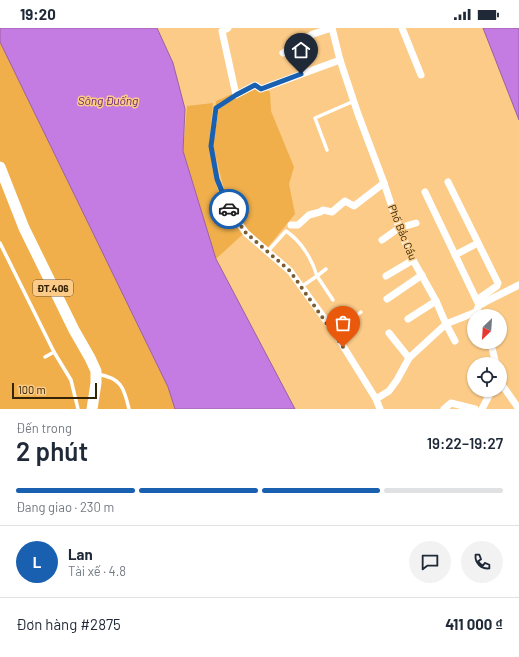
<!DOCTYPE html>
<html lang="vi">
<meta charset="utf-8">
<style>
:root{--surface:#fff;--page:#f2f2f3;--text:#1f2937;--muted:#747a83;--line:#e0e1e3;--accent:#1a60b0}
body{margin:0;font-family:Barlow,sans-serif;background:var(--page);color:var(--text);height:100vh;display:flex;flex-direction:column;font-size:15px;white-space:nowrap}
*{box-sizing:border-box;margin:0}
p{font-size:13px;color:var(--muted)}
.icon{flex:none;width:22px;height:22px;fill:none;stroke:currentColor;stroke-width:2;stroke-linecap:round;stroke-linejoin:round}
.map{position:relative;height:381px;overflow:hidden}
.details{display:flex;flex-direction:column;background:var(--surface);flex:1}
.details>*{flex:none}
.needle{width:26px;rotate:205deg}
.tools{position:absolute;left:467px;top:281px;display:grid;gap:8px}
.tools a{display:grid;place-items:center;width:40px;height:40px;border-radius:50%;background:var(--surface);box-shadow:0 1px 3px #0004;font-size:20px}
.scale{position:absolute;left:12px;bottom:10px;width:85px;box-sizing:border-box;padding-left:4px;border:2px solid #352305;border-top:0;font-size:11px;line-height:14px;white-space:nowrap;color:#352305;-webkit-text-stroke:3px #fbcb87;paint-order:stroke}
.pin{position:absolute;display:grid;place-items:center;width:34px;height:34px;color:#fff;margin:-41px -17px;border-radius:50% 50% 50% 0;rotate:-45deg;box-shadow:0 0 4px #0007}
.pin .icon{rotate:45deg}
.courier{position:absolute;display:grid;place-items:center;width:40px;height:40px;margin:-20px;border:3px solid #1a60b0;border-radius:50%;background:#fff;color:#222;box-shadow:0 1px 5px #0007}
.headline em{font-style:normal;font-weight:600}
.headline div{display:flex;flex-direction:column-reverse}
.headline{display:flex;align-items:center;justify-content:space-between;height:68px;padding:0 16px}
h1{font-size:26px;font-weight:600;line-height:30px}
.bar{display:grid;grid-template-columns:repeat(4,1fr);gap:6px 4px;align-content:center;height:48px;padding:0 16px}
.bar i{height:5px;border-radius:3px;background:var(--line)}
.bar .active{background:var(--accent)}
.bar p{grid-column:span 4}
.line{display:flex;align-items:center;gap:10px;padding:0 16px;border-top:1px solid var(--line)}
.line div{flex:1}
.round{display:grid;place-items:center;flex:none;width:42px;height:42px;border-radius:21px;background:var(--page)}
.status{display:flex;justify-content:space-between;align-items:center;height:28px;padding:0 20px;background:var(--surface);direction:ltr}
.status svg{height:11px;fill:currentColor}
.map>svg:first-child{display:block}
</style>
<div class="status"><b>19:20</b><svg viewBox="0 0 49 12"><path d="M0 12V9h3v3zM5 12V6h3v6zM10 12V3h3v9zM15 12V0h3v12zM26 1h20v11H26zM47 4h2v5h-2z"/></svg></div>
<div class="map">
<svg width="519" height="381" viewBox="0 0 519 381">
<rect width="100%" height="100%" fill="#fbcb87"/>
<g fill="#f0af4b">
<path d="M0 14 168 359 175 381H0Z"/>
<path d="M257 55 270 64 271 83 294 139 289 156 295 186 268 219 248 205 228 177 213 118 216 73Z"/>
<path d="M213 75 209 115 217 159 225 182 243 206 216 231 183 123 187 78Z"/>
</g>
<g fill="#c47ce3" stroke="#9961a0">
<path d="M0 0H157L173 35 185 81 183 123 216 231 295 381H175L168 359 0 14Z"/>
<path d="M483 0H519V92Z"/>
</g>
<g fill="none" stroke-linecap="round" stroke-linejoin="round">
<g stroke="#fff" stroke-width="3.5">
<path d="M327 122 315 90 354 73"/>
<path d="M227 178 217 151 211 118 217 80 236 67"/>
<path d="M0 215 54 324 71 352 78 381"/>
<path d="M268 223 286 203C301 213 312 231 317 248L301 259"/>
<path d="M326 241 317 248 333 272"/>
<path d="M335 305 361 284"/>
<path d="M45 329 54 324"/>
<path d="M97 346C121 350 124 359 129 381"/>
</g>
<g stroke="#fff" stroke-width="7">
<path d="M228 0 222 3 236 67 255 57 261 61 340 32"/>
<path d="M332 0 340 32 358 86 384 155 399 200 413 232 436 273 446 296 409 330 397 352 389 363 376 371 380 381"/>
<path d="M402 0 421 47"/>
<path d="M283 25 313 6 332 0"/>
<path d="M448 154 498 255 497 258 481 269 480 271 482 276"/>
<path d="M425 164 479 277"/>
<path d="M227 178 246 205 290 243 335 305 376 371"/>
<path d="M291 197H298L309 187 320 184 323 182 332 184 345 173 354 178 384 155"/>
<path d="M382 212 399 200 416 195"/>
<path d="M455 227 478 215"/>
<path d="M386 248 413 232"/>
<path d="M387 271 422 247"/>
<path d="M408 291 436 273"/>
<path d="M389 305 409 330"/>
<path d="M455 313 446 296 476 284 479 277 519 257"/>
<path d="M490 314 492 320 496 336"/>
<path d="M500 354 519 381"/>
<path d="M444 381 451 375 475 381"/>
<path d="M482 381 492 362"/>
</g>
<path stroke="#fff" stroke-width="11" d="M0 139 24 200 74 302 90 330 96 343V355L92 381"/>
</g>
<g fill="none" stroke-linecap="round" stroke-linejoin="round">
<path stroke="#7a5e32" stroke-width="4" stroke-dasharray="0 7.2" d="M229 181 246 205 290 243 343 319"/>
<path stroke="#1a60b0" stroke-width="5" d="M229 181 217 151 211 118 216 80 236 67 255 57 261 61 301 46"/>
</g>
<g text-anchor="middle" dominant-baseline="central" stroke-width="3" stroke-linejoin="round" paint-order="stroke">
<rect fill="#fbcb87" stroke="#70552c" stroke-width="1" x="33" y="252" width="40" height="16" rx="3"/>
<g font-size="10" font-weight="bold" fill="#352305">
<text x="53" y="260">ĐT.406</text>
</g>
<g font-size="11" fill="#352305" stroke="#fbcb87">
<text transform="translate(403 204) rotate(68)">Phố Bắc Cầu</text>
</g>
<g font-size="12" font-style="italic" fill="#5f1b78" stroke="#fbcb87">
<text x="108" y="72">Sông Đuống</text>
</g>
</g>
</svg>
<div class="tools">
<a><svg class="needle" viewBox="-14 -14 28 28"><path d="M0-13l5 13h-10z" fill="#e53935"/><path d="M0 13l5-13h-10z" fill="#747a83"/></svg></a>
<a><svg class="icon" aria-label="locate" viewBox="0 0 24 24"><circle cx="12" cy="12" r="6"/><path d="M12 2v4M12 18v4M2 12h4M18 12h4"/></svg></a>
</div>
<div class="scale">100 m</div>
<div class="pin" style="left:343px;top:319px;background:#ea580c"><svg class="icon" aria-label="bag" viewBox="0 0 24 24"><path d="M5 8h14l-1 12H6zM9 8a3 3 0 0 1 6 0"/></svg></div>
<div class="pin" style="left:301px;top:46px;background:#1f2937"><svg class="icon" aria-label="home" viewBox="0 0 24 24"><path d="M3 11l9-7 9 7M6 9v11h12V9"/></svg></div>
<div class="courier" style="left:229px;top:181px"><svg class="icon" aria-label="car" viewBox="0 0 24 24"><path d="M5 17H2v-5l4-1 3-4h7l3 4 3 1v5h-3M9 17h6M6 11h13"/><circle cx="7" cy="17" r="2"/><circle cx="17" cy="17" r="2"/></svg></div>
</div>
<section class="details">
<div class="headline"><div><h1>2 phút</h1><p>Đến trong</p></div><em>19:22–19:27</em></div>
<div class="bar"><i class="active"></i><i class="active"></i><i class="active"></i><i></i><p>Đang giao · 230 m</p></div>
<div class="line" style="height:72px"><b class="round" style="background:var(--accent);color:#fff">L</b><div><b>Lan</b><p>Tài xế · 4.8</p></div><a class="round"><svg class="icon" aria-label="chat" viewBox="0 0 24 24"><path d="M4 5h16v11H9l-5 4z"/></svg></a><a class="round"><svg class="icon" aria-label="phone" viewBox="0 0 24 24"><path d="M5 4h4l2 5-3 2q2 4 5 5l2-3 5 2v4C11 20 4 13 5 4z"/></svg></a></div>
<div class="line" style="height:52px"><div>Đơn hàng #2875</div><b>411 000 ₫</b></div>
</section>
